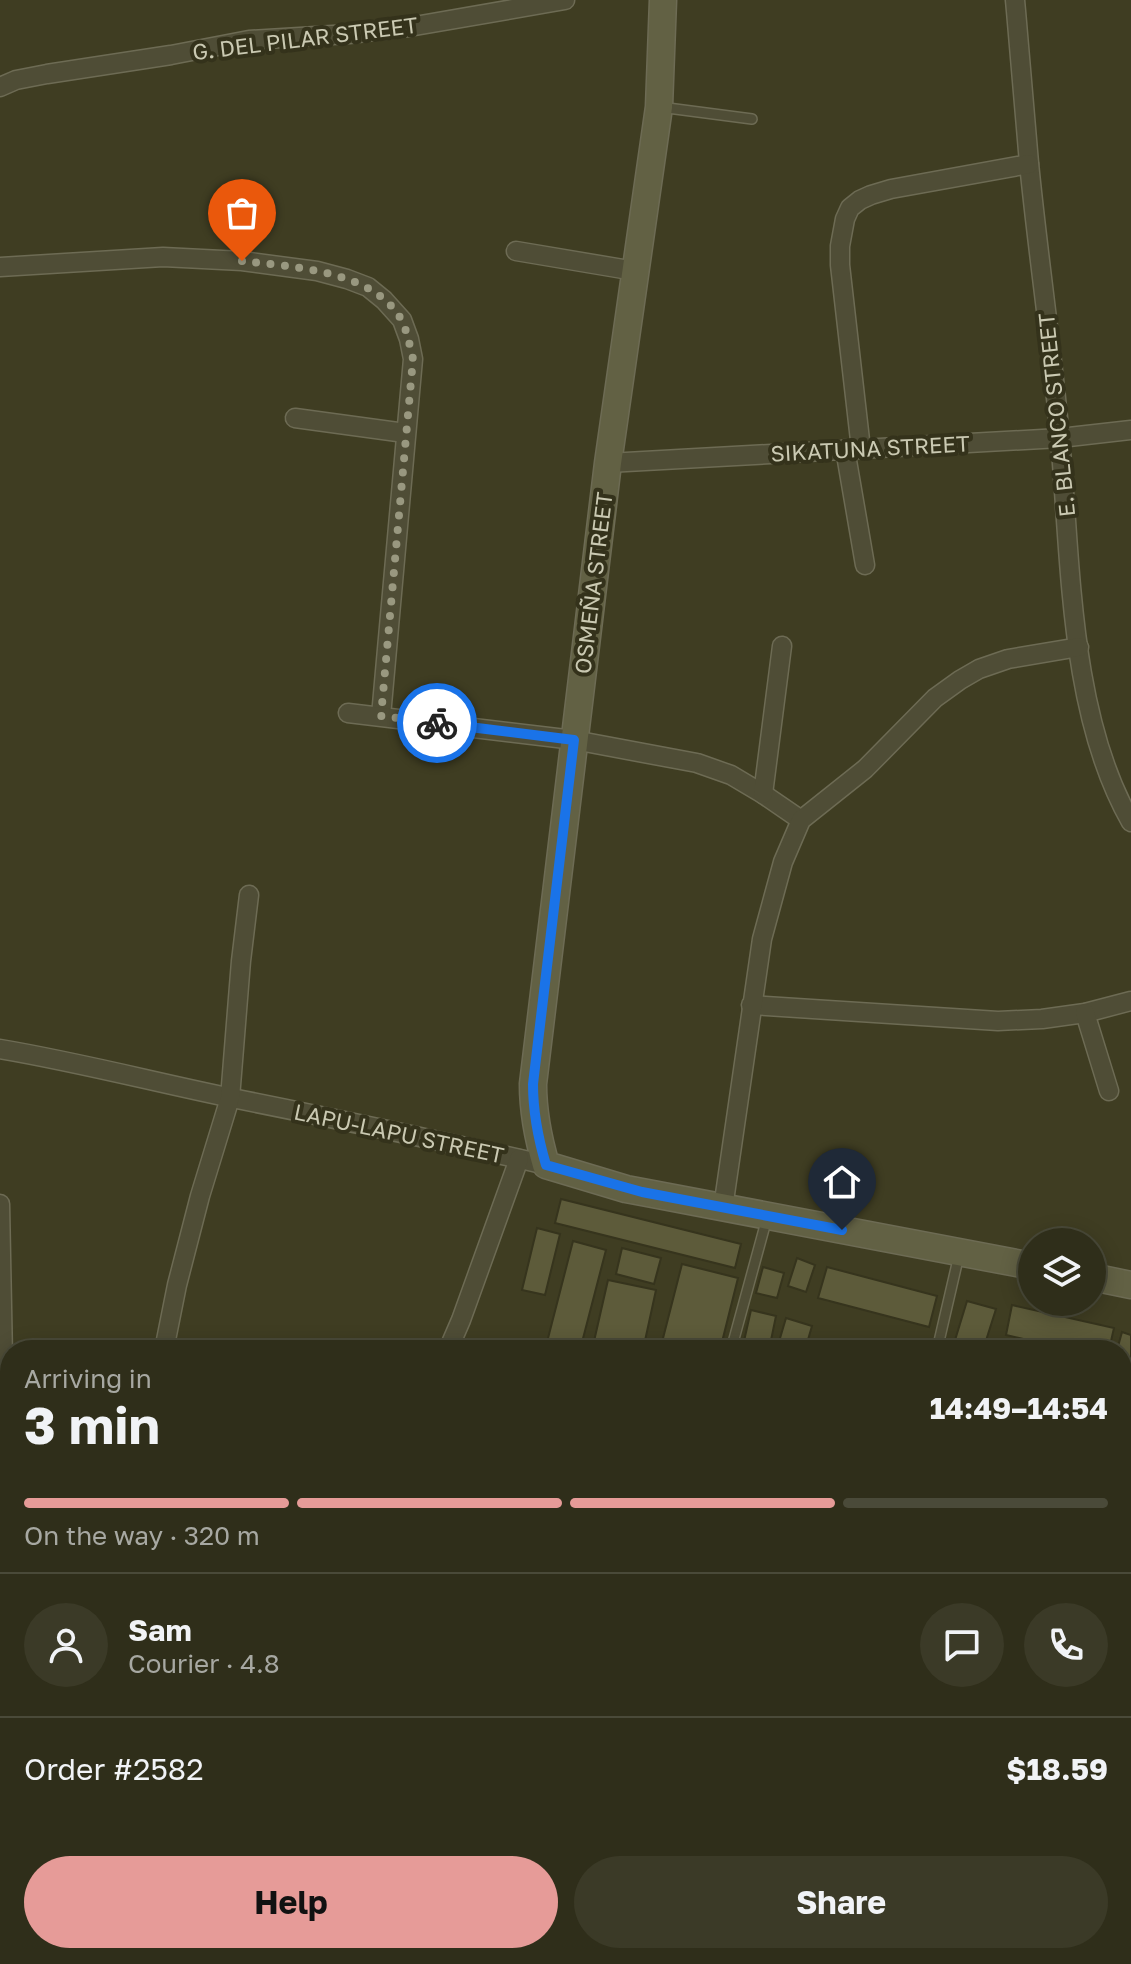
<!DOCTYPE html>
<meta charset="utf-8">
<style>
:root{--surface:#2f2e1a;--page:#3b3a27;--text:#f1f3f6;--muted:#a7a8a2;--line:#4a4a39;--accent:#e69b98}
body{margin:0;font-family:"Golos Text",sans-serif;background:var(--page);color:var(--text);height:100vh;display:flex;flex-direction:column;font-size:30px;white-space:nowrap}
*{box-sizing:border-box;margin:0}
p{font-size:26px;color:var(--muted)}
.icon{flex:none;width:44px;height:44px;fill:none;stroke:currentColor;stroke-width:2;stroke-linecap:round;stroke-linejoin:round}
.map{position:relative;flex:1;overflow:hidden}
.drawer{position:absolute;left:0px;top:1340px;width:1132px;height:624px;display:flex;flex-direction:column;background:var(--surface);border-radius:32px 32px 0 0;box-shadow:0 4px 20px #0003,0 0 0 2px var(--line)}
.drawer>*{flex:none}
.fabs{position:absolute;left:1018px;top:1228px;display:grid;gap:16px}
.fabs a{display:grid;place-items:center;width:88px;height:88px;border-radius:50%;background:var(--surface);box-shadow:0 4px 20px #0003,0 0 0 2px var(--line);font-size:40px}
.pin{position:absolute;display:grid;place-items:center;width:68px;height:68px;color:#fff;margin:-82px -34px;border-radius:50% 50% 50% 0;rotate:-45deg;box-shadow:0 0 8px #0007}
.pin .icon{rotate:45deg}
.courier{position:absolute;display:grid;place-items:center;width:80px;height:80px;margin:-40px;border:6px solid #1a73e8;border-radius:50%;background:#fff;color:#222;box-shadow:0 2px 10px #0007}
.summary em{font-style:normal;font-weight:700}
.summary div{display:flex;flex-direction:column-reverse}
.summary{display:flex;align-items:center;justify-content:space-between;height:136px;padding:0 24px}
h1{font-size:52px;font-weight:700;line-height:60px}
.bar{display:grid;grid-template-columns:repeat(4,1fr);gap:12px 8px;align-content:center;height:96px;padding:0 24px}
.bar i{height:10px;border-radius:6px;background:var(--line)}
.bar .current{background:var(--accent)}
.bar p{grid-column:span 4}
.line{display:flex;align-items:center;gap:20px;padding:0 24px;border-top:2px solid var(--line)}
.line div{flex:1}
.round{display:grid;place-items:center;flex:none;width:84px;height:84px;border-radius:42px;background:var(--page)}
.button{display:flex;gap:16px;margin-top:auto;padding:16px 24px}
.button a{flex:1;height:92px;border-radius:48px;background:var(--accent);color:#111;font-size:32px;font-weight:700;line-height:92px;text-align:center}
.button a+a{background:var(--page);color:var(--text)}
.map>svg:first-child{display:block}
</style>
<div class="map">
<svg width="1131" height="1964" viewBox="0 0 1131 1964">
<rect width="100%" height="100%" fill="#3f3d22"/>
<g fill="#5d5b3a" stroke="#36341d" stroke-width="2">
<path d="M561 1199 741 1244 735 1268 555 1223Z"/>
<path d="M537 1228 560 1234 545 1295 522 1290Z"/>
<path d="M573 1241 606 1250 580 1350H545Z"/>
<path d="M622 1248 661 1258 654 1284 616 1274Z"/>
<path d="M797 1258 815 1265 806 1292 788 1286Z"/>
<path d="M682 1264 738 1278 720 1350H660Z"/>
<path d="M763 1267 784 1273 777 1298 756 1293Z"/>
<path d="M827 1267 937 1296 929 1327 818 1298Z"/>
<path d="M608 1280 656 1290 643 1350H592Z"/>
<path d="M967 1301 996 1309 983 1350H952Z"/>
<path d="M1012 1305 1114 1328 1109 1350H1071L1006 1335Z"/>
<path d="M751 1310 776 1316 769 1350H742Z"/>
<path d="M786 1318 812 1326 805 1350H794L778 1345Z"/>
<path d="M1122 1332 1131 1335V1466L1125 1487 1122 1486V1350H1117Z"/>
<path d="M1122 1513 1131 1516V1534L1125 1549 1122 1548Z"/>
</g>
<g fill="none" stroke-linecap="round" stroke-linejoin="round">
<g stroke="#6d6b54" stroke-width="12">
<g id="lane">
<path d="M660 107 752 119"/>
<path d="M731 1350 767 1218"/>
<path d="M937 1350 959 1255"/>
<path d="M1122 1637 1131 1634"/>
<path d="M991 1964 994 1954"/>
</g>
</g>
<g stroke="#6d6b54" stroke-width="21">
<g id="street">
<path d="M1015 0C1020 54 1024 108 1029 163 1038 255 1052 347 1060 439 1071 561 1069 714 1131 822"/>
<path d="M0 87 16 80 47 74 171 55 249 40 349 34 409 27 565 0"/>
<path d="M516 251 635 271"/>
<path d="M0 267 163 257 242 261 317 271 347 279 368 287 384 300 402 320 409 339 413 359 381 716"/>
<path d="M295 418 405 433"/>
<path d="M845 449 865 565"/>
<path d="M861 449 840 265V246L845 219 850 208 860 200 871 195 891 189 1029 164"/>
<path d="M608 463 1060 438 1131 430"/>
<path d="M348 713 574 740 697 763 731 775 763 794 801 820"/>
<path d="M763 794 782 646"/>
<path d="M751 1005 998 1021 1042 1019 1085 1013 1131 1001"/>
<path d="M1085 1013 1109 1091"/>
<path d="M0 1049C78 1062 154 1082 232 1098 337 1119 442 1141 546 1165"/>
<path d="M0 1204 8 1616"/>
<path d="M723 1208 762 939 783 862 801 820 865 769 935 698 960 680 979 669 1008 659 1079 647"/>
<path d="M164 1350 177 1285 200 1196 230 1098 241 961 249 895"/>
<path d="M448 1350 461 1320 519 1159"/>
<path d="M29 1954V1964"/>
<path d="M203 1954 204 1964"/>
</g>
</g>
<g stroke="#6d6b54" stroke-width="29">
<g id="secondary">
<path d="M663 0 659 107 608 463 533 1084C533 1113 538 1138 546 1165L626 1189 658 1195 1032 1266"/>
<path d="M1092 1277 1131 1285"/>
</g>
</g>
<use href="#lane" stroke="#4f4d36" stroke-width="9"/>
<use href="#street" stroke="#4f4d36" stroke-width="18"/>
<use href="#secondary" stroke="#626144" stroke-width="26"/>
</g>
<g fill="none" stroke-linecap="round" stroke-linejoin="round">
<path stroke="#999880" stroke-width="8" stroke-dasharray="0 14.4" d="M242 261C293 267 377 270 403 323 408 335 410 347 413 359L381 716 437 723"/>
<path stroke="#1a73e8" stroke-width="10" d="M437 723 574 740 533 1084C533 1113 538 1138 546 1165L642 1192 842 1230"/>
</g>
<g text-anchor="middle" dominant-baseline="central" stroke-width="8" stroke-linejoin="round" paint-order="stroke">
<g font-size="22" fill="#cac9b2" stroke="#34321b">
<text transform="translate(305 38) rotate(-7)">G. DEL PILAR STREET</text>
<text transform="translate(1056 415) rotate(-96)">E. BLANCO STREET</text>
<text transform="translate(870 448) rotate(-3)">SIKATUNA STREET</text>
<text transform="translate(593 583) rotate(-83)">OSMEÑA STREET</text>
<text transform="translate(399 1133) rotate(12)">LAPU-LAPU STREET</text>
</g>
</g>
</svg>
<div class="fabs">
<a><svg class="icon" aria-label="layers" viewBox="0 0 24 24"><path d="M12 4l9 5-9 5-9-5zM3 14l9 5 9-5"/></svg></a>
</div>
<div class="pin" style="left:242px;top:261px;background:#ea580c"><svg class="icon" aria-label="bag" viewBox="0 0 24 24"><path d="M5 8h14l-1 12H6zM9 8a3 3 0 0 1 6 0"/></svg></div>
<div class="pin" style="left:842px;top:1230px;background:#1f2937"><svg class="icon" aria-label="home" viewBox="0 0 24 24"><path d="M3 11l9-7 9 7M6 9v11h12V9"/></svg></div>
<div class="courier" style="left:437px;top:723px"><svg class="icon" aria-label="bike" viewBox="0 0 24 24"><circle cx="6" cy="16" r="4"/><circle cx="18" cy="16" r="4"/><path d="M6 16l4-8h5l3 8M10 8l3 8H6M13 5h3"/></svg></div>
<section class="drawer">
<div class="summary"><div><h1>3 min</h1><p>Arriving in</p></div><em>14:49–14:54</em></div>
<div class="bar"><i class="current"></i><i class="current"></i><i class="current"></i><i></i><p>On the way · 320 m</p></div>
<div class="line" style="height:144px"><a class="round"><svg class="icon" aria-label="person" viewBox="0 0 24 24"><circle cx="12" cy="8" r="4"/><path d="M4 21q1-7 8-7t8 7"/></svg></a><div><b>Sam</b><p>Courier · 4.8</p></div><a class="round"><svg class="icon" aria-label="chat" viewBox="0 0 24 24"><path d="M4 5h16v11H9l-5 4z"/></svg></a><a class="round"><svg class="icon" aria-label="phone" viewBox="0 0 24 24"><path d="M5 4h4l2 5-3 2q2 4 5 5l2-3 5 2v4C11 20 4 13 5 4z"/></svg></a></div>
<div class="line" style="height:104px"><div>Order #2582</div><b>$18.59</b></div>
<div class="button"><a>Help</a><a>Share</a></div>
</section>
</div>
